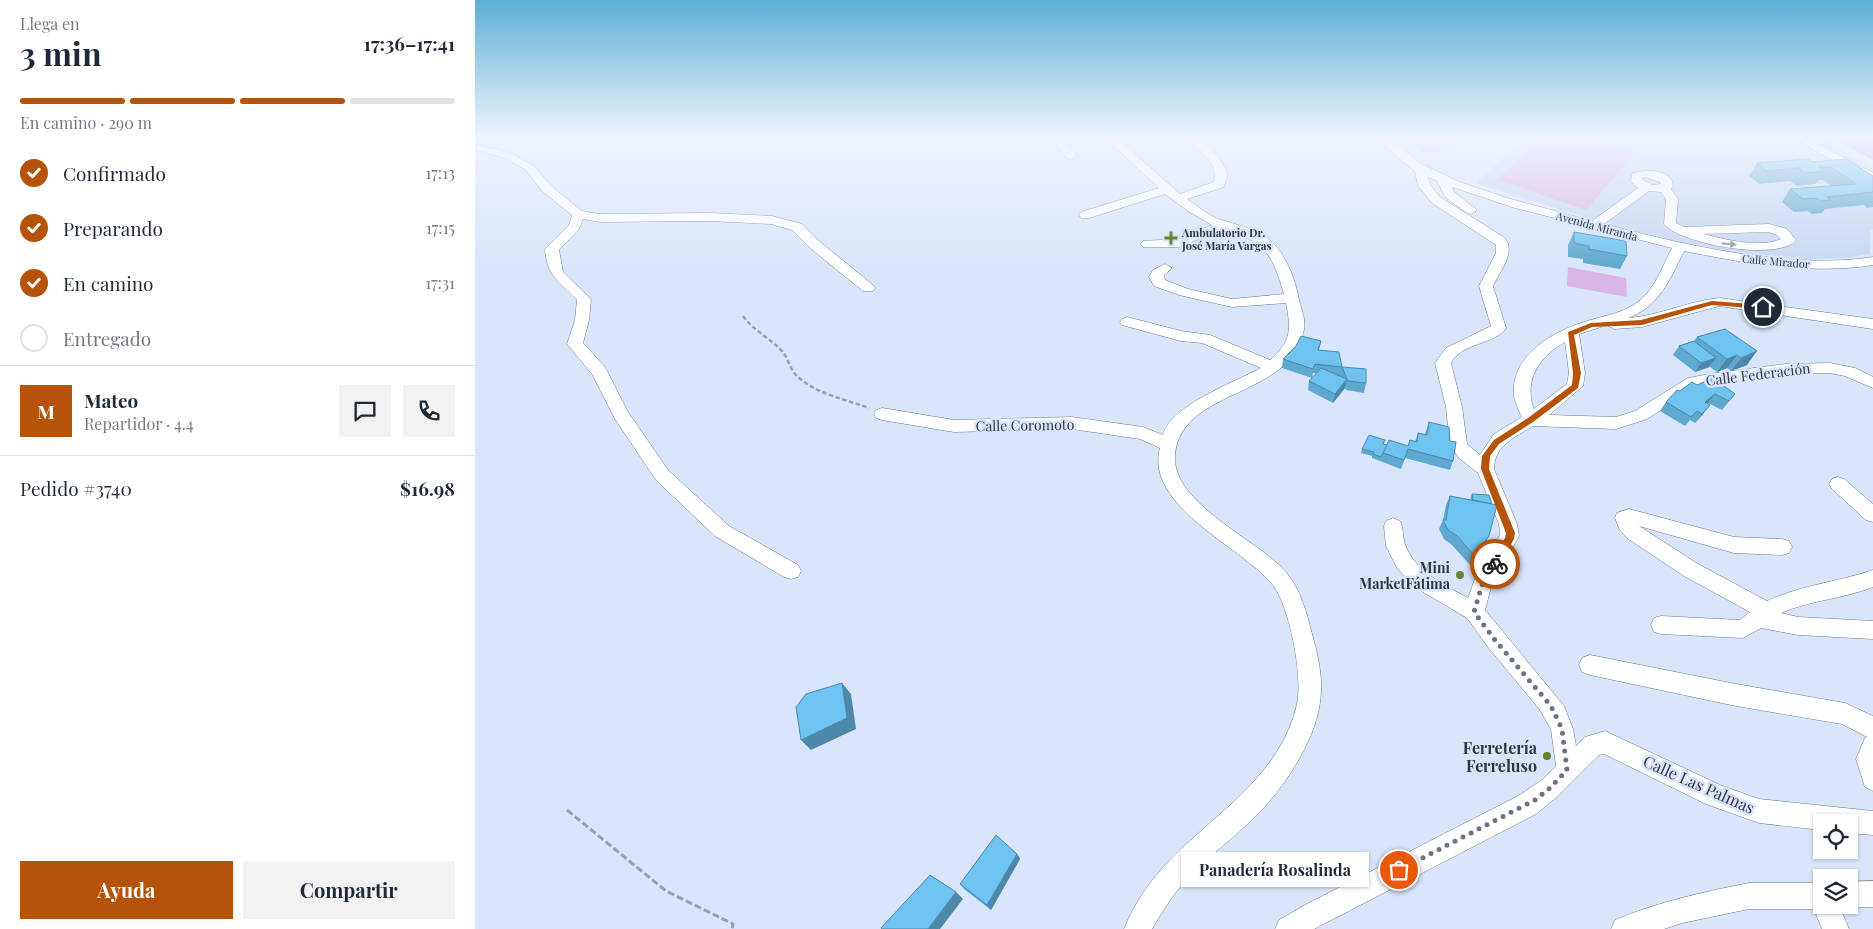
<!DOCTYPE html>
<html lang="es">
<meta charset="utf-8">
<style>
:root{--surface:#fff;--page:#f2f2f3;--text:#1f2937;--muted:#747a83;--line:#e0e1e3;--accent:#b45309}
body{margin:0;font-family:"Playfair Display",serif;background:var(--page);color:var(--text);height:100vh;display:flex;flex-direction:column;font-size:19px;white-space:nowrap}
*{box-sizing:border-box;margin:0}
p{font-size:16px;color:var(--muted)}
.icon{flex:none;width:28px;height:28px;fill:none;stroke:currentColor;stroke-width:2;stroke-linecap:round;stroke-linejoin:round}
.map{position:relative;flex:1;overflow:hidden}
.drawer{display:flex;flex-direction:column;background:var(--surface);width:475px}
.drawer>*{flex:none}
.fabs{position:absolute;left:1338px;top:814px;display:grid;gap:10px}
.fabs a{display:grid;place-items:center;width:45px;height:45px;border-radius:0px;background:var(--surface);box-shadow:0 1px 4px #0004;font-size:25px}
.pin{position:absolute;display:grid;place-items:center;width:42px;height:42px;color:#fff;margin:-21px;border:2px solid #fff;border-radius:50%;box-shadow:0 1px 5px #0007}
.courier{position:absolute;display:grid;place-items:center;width:50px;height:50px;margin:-25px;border:4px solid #b45309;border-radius:50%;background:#fff;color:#222;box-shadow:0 1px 6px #0007}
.bubble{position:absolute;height:35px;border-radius:0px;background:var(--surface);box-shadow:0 1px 4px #0004;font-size:16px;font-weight:700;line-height:35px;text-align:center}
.summary em{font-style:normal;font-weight:700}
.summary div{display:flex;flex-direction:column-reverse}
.summary{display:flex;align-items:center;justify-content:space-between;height:85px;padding:0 20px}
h1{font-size:32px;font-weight:700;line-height:38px}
.bar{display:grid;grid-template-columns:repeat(4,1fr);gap:8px 5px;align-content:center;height:60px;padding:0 20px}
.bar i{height:6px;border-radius:4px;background:var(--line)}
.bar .current{background:var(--accent)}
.bar p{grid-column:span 4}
.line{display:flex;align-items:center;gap:12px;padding:0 20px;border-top:1px solid var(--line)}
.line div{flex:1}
.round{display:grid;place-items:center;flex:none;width:52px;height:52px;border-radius:0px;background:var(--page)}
ol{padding:0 20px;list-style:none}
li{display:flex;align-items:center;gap:15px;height:55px}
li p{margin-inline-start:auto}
li .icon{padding:5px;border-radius:50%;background:var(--accent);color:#fff;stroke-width:4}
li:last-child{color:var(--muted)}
li i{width:28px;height:28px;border:2px solid var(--line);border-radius:50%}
.primary-button{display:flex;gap:10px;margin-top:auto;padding:10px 20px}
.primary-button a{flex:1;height:58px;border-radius:0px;background:var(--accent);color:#fff;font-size:20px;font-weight:700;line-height:58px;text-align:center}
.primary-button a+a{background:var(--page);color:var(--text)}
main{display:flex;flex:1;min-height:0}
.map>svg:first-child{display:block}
</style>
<main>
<section class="drawer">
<div class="summary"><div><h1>3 min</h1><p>Llega en</p></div><em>17:36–17:41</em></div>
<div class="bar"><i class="current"></i><i class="current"></i><i class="current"></i><i></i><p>En camino · 290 m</p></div>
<ol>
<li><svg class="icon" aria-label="check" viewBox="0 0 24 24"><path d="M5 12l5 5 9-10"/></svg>Confirmado<p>17:13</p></li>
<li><svg class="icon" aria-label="check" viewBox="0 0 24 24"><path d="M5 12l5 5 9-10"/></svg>Preparando<p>17:15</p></li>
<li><svg class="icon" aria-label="check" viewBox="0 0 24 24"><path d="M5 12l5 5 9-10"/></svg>En camino<p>17:31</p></li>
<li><i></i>Entregado</li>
</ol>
<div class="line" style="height:90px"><b class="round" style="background:var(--accent);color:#fff">M</b><div><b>Mateo</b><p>Repartidor · 4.4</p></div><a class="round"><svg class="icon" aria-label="chat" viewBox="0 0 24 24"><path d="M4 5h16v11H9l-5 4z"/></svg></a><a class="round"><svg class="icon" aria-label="phone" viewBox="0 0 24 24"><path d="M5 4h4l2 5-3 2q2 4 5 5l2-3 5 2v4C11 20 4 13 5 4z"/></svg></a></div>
<div class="line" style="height:65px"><div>Pedido #3740</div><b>$16.98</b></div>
<div class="primary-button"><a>Ayuda</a><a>Compartir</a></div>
</section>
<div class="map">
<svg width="1398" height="929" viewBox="0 0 1398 929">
<rect width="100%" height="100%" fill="#d9e5fb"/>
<path fill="#c8d7f2" d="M1049 138H1344L1398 168V229L1395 231V254L1368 258 1331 259 1248 250 1157 232 1001 183Z"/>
<g fill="#d9b6e7">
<path d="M930 138H994L960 153 947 152Z"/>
<path d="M1066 138H1114L1161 152 1111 210 1022 180Z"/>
<path d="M1093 267 1151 278 1152 297 1092 286Z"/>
</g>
<path fill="#bf90d1" d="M1356 138H1398V160Z"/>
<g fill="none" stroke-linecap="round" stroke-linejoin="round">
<g stroke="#6d788b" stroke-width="1">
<g id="minor">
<path d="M593 138 590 142 602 156 596 159 592 158 577 141 580 138Z"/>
<path d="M630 138H642L705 194 739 182C744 160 723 152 711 138H723L743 156 751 170 752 176 749 187 712 199C722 206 731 213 741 218 759 225 780 227 795 240 811 254 821 281 824 300 826 308 831 320 829 329 818 399 706 387 700 455 696 503 783 540 810 571 825 588 832 613 837 634 842 652 847 672 846 691 845 735 811 785 782 815 759 838 732 857 710 881 697 896 687 912 677 929H649C659 904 676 879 695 860 742 812 806 775 822 704 828 677 815 606 797 584 768 548 669 506 685 448L665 439 597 429 479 432 407 420 401 418 399 414 401 410 407 408 479 420 597 417 668 427 688 435C696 405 760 382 786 368L727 343 706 341 647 325 645 322 647 319 652 317 706 331 735 335 795 360C817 341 816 329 811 303L757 307 704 295 679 286 674 277 678 270 690 264 697 268 689 275 690 280 713 289 757 299 809 294C797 254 791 242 749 229L704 247H668L666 244 668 241 702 239 737 225 713 211 690 194 614 218H606L604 215 606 212 684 188Z"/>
<path d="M903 138H915L945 163 982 181 1032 198 1117 221 1163 188 1156 182 1157 174C1170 169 1187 169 1197 180L1198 186 1196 189 1203 199 1201 223 1209 227 1294 224 1312 229 1321 240C1303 262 1205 244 1189 224L1191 199 1186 192 1174 191 1129 224C1208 245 1317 270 1398 257V265C1336 275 1269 263 1209 251 1195 279 1185 306 1153 318 1184 316 1213 301 1244 298L1398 319V329L1244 306 1167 327 1139 329 1132 325 1104 334 1110 373 1108 386 1074 415 1141 417 1160 411 1213 378 1240 373 1311 364 1355 363 1380 368 1398 377V388L1370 376 1355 373 1311 374 1223 387 1172 419 1141 429 1058 426 1038 438 1025 449 1020 460 1019 469 1042 524 1044 536 1016 587 1010 610 1089 706 1098 729 1101 746 1110 737 1130 731 1245 785 1284 799 1398 811V835L1374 833V822H1346V830L1284 823 1231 804 1129 754 1124 755 1083 796 1061 814 839 929H800L804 920 832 904 1043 796 1067 780 1081 766 1076 729 1065 710 1013 647 992 618 948 592 929 576 921 566 911 546 909 526 911 521 918 518 925 521C929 529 927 538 931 547 941 572 971 586 993 598L1000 579 1025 535 1024 524 1003 473 984 458 975 445 971 407 960 363 971 348 1016 326 1004 286 1021 253V245L957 203 943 186 940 171 922 157ZM953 177 962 181 970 197 992 213 996 214 1002 210 979 192 977 187 1040 208 1197 248C1187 267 1180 289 1163 302 1147 314 1127 316 1109 322 1077 332 1035 356 1039 396 1040 403 1044 411 1047 417L1019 434 1005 455 992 444 987 407 976 363C987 342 1020 345 1031 328L1018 286C1025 271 1041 253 1030 238L965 197 955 185ZM1170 177 1185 182 1186 184 1177 185 1168 180 1167 178ZM1293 232 1302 235 1306 239C1287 248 1249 240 1229 234ZM1090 342 1094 373 1092 384 1059 409C1048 380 1065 356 1090 342Z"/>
<path d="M1317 138H1331L1398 173V182Z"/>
<path d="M0 144 38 154 59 166 76 186 107 211 125 214 235 213 297 216 327 224 345 242 398 285 400 288 398 291H388L335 248 317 230 296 224 235 221 125 222 108 219 104 229 84 250 88 272 116 299 114 320 108 343 130 367 153 412 193 470 254 526 323 565 326 571 323 577 316 579 309 577 240 536 181 480 140 419 117 374 92 344 100 320 102 300C84 281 72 277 70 249L94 225 97 215 67 191 51 170 30 158 0 150Z"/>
<path d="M1363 477 1369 479 1398 504V522L1391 520 1357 489 1354 484 1357 479Z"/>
<path d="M1154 509 1259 537 1307 539 1314 541 1317 547 1314 553 1307 555 1259 553 1164 526 1223 564 1292 601C1326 585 1363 582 1398 570V587C1368 599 1335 600 1306 613L1323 617 1398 621V639L1323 635 1286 628 1268 638 1186 634 1179 632 1176 625 1179 618 1186 616 1265 620 1275 612 1209 576 1152 538 1145 530 1140 518 1142 513Z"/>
<path d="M1115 655 1261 684 1370 703 1398 716V791L1390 787 1381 759 1390 738 1392 737 1367 724 1261 706 1115 675 1107 672 1104 665 1107 658Z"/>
<path d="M1398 881V907L1374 908 1367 905H1374V882Z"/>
<path d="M1274 883H1346V905H1364L1374 929H1347L1339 909H1274L1207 923 1189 929H1136L1140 920C1183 902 1228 892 1274 883Z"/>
</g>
</g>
<path stroke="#97a0b1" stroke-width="2.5" stroke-dasharray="4.5 2.5" stroke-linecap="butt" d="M268 316C278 330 293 337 305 349 313 356 314 368 321 375 340 394 370 399 394 408"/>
<path stroke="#97a0b1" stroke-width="3" stroke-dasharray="7 3" stroke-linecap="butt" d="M92 810 191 891 258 924 257 929"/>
<use href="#minor" fill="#fff" fill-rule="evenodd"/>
</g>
<g fill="#5fa8cf">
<path d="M1337 162 1398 176V207L1392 208 1389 205 1350 209 1347 213 1337 214 1333 211 1319 212 1307 202 1315 189 1356 186 1348 180H1343L1340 184 1322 186 1315 181 1284 184 1274 176 1282 163Z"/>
<path d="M1099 232 1152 256 1145 269 1108 263V259L1093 257V245Z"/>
<path d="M1250 329 1272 365 1256 371 1252 368 1242 372 1235 367 1220 372 1198 355 1204 346 1219 341 1222 337Z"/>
<path d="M846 341 844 350 867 367 865 376 867 367 891 383 889 393 871 390 870 388 858 403 833 390 834 381 842 373H838L837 378 807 368 808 359Z"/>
<path d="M1222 385 1260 394 1247 410 1233 403 1228 414 1220 423 1215 420 1210 426 1185 411 1191 402 1205 391Z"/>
<path d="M954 422 975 441 978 461 975 470 930 458 926 469 897 458V456L886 453 887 449 910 440 908 444 912 445 933 446 935 440 940 442 943 433 950 434Z"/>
<path d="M997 494 1009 544 995 565 977 545 969 539 964 529 968 520 971 505 975 496 995 500Z"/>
<path d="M542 854 545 859 516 910 489 889 485 884Z"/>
</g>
<g fill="#4d88a9">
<path d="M1282 351 1272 365 1256 371 1266 358Z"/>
<path d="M1262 355 1252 368 1242 372 1252 359Z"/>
<path d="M1241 358 1234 367 1220 372 1226 363Z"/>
<path d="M872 379 870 388 858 403 860 394Z"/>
<path d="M1240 394 1233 403 1223 412 1230 402Z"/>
<path d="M1235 405 1228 414 1220 423 1227 414Z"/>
<path d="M1014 536 1009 544 995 565 1000 556Z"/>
<path d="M367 683 376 694 381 729 336 750 326 740Z"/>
<path d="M542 854 545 859 516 910 512 905Z"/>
<path d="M481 892 488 899 465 929H453Z"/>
</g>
<g fill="#6ec3f1" stroke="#4d88a9">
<path d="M1333 159 1337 162 1372 159 1398 176V192L1352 197 1356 200 1346 201 1342 198 1328 199 1315 189 1381 184 1356 167H1344L1349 171 1330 173 1324 168 1292 171 1282 163Z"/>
<path d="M1099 232 1151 241 1152 256 1114 249V246L1099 243Z"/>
<path d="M1250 329 1282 351 1266 358 1262 355 1252 359 1222 337Z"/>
<path d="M826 336 846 341 843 350 864 352 867 367 840 364 838 369 808 359 821 346Z"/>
<path d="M1219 341 1241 358 1226 363 1204 346Z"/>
<path d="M867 367 891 369V383L873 381 872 379 860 394 834 381 846 368 872 379Z"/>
<path d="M1238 378 1260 394 1254 401 1240 394 1230 402 1235 405 1227 414 1222 411 1216 417 1191 402 1202 390 1205 391 1217 382 1222 385Z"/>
<path d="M954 422 974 427 975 441 981 442 978 461 933 449 929 460 908 453 914 440 933 446 935 440 942 442 943 433 952 435Z"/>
<path d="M894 435 910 440 908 444 912 445 906 457 898 454 899 452 887 449Z"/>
<path d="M997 494 1014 495 1017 504 998 500Z"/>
<path d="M975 496 1022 505 1014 536 1000 556 982 536 973 530 968 520H971Z"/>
<path d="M367 683 372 718 326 740 321 707 331 694Z"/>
<path d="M521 835 542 854 512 905 485 884Z"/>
<path d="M455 875 481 892 453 929H407L406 928Z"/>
</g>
<defs><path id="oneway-solid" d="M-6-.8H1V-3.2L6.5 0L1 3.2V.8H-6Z" transform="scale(1.25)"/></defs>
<use fill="#989b9f" href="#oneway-solid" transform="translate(1254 244) rotate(6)"/>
<linearGradient id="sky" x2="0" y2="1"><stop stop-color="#5cb0d5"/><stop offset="0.51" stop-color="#eef3fd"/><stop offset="1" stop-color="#eef3fd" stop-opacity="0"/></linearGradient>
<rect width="1398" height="268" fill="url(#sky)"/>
<path fill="#b45309" d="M1237 301 1288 305 1291 307 1288 309 1237 305 1167 325 1117 327 1099 335 1106 373 1103 388 1058 422 1024 444 1015 456 1014 469 1040 533 1039 539 1023 566H1017L1015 564 1030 538 1031 533 1006 469 1007 456 1019 440 1053 418 1097 385 1098 373 1093 332 1116 323 1166 320Z"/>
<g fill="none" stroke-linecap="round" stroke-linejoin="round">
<path stroke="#6c7481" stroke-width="5" stroke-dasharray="0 9" d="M924 870 1060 800 1075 788 1092 770 1087 729 1076 706 1020 640 999 612 1007 585 1020 564"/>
</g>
<g fill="#698234" stroke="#d9e5fb" stroke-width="2">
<path d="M693.5 230.5h5v5h5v5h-5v5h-5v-5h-5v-5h5z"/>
<circle cx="985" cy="575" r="5"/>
<circle cx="1072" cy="756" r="5"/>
</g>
<g text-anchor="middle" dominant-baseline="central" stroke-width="5" stroke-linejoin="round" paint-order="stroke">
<g font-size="11" fill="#32373f" stroke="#d9e5fb">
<text transform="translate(1122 226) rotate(15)">Avenida Miranda</text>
<text transform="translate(1301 261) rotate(5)">Calle Mirador</text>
</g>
<g font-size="11" font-weight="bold" fill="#32373f" stroke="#d9e5fb" text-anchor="start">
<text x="707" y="232">Ambulatorio Dr.<tspan x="707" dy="13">José María Vargas</tspan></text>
</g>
<g font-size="14" fill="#32373f" stroke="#d9e5fb">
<text transform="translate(1283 374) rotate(-7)">Calle Federación</text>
<text transform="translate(550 425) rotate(-1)">Calle Coromoto</text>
</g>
<g font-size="14" font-weight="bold" fill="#32373f" stroke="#d9e5fb" text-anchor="end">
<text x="975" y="567">Mini<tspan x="975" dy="16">MarketFátima</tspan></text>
</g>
<g font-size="16" font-weight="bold" fill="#32373f" stroke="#d9e5fb" text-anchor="end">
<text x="1062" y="747">Ferretería<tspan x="1062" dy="18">Ferreluso</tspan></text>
</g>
<g font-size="16" fill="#32373f" stroke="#d9e5fb">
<text transform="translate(1224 784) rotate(24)">Calle Las Palmas</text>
</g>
</g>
</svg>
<div class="fabs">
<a><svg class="icon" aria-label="locate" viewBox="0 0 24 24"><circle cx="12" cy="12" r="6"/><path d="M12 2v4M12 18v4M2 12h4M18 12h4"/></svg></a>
<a><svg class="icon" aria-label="layers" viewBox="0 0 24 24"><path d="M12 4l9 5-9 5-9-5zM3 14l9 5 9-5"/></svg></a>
</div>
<div class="pin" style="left:924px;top:870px;background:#ea580c"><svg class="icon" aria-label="bag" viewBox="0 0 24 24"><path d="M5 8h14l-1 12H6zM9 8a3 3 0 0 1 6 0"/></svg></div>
<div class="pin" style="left:1288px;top:307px;background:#1f2937"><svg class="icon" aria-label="home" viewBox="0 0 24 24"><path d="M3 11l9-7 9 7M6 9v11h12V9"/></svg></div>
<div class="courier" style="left:1020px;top:564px"><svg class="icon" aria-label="bike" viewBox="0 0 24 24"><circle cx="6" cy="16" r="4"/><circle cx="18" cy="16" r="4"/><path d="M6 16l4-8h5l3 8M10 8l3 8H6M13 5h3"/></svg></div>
<div class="bubble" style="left:706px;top:852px;width:188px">Panadería Rosalinda</div>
</div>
</main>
